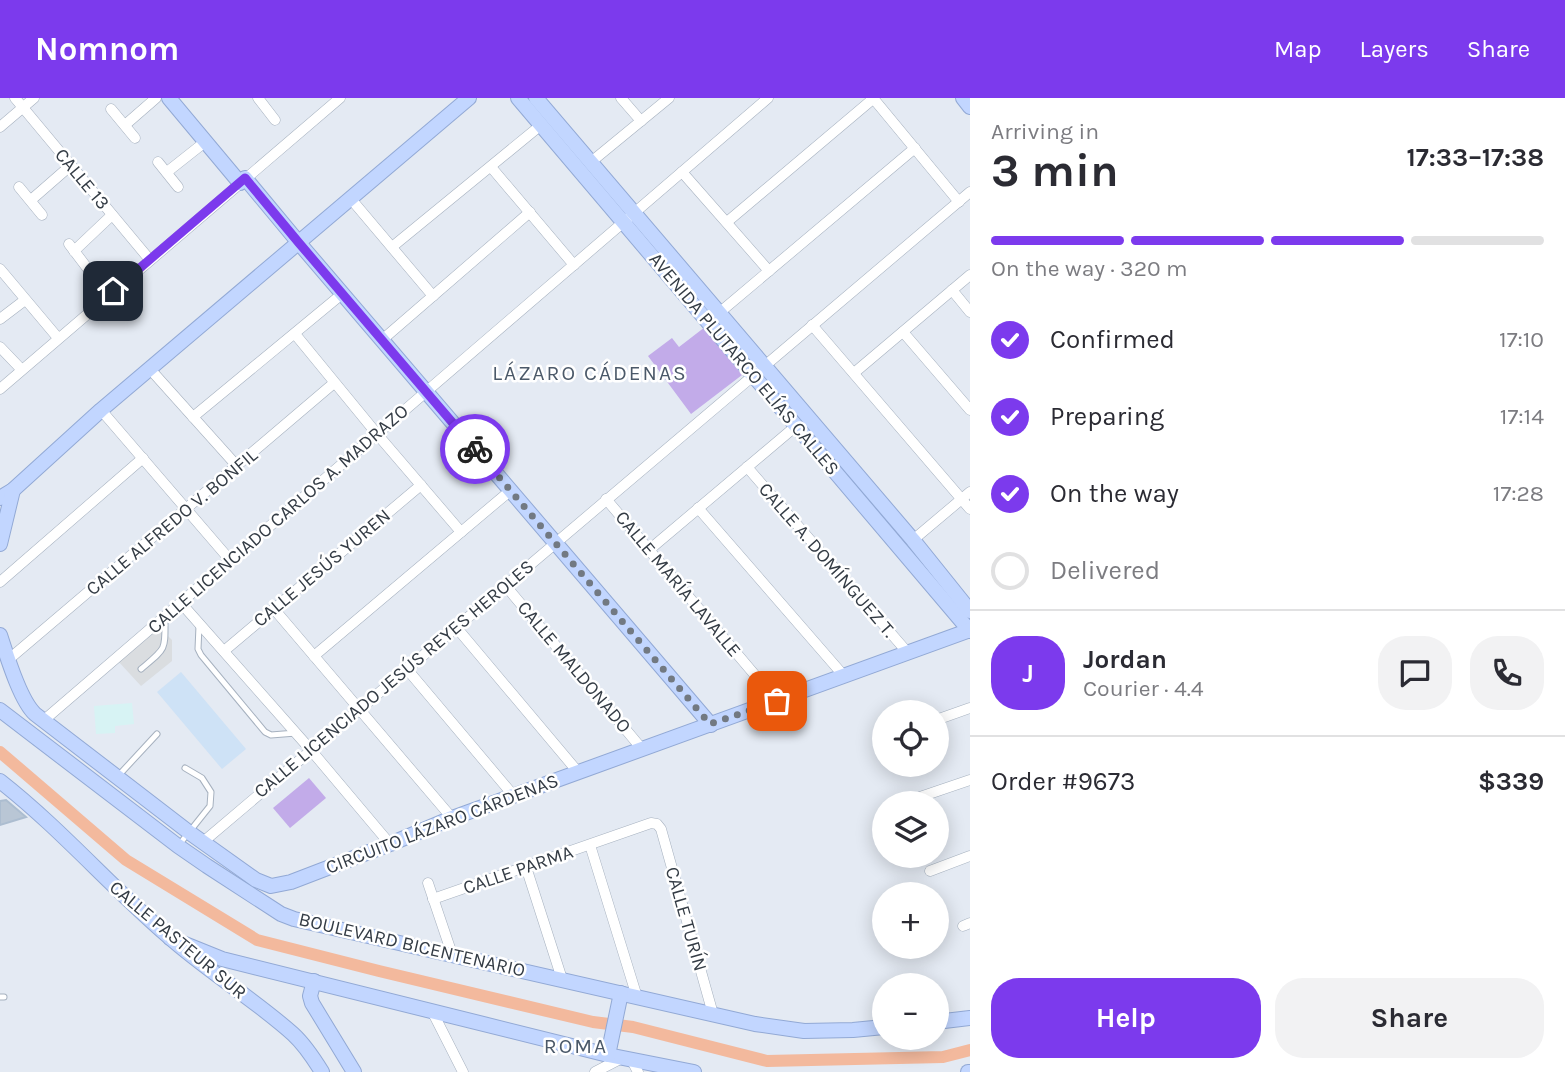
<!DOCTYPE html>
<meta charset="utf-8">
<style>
:root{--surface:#fff;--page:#f2f2f3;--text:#2b2b33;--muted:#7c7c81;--line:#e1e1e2;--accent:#7c3aed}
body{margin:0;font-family:Karla,sans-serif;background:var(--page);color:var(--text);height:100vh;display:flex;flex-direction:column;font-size:26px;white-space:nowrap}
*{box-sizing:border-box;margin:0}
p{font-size:23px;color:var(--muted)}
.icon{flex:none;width:38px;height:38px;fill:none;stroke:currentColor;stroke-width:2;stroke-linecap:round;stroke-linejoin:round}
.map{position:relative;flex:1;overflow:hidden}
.sheet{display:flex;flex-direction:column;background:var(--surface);width:595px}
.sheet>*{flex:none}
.buttons{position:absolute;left:872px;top:602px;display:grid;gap:14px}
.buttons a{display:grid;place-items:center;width:77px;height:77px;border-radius:50%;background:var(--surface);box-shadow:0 4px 18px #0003;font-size:35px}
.pin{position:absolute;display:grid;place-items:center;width:60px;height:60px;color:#fff;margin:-30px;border-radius:14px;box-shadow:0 4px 10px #0006}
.courier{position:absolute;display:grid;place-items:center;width:70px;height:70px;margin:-35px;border:5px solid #7c3aed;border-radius:50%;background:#fff;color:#222;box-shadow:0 2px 9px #0007}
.overview em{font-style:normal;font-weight:700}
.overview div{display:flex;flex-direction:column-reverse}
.overview{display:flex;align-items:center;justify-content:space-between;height:119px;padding:0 21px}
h1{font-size:46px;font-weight:700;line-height:52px}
.bar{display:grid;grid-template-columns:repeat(4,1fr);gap:10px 7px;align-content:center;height:84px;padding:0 21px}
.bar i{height:9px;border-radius:5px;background:var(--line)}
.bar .current{background:var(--accent)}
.bar p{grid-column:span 4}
.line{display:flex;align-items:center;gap:18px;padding:0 21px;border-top:2px solid var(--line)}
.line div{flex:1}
.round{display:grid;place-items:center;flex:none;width:74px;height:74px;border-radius:28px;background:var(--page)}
ol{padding:0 21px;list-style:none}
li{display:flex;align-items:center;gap:21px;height:77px}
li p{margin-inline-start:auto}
li .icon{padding:7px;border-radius:50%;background:var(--accent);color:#fff;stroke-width:4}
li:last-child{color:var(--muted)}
li i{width:38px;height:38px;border:4px solid var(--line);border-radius:50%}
.cta{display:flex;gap:14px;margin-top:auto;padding:14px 21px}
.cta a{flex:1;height:80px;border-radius:28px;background:var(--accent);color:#fff;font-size:28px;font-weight:700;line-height:80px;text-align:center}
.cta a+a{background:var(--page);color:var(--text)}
header{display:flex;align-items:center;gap:42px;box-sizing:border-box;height:98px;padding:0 35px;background:var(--accent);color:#fff}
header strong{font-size:33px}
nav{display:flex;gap:38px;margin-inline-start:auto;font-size:24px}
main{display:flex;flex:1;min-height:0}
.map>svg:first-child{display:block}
</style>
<header>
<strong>Nomnom</strong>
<nav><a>Map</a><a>Layers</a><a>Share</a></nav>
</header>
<main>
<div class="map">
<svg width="970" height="974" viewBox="0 0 970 974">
<rect width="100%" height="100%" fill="#e4eaf3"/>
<path fill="#cee2f6" d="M181 574 246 651 222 671 157 594Z"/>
<path fill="#d7f3f4" d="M132 605 134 626 115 628V635L96 636 94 608Z"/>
<g fill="#c2abe9">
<path d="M705 229 742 277 691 316 648 258 672 240 679 249Z"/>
<path d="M309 680 326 700 290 730 273 710Z"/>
</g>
<path fill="#dadde0" d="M159 529 172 542V563L141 588 118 563Z"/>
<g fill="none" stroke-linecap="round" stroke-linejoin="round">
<path stroke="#f3b99d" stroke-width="12" d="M0 654 126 762 257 842 379 873 593 924 633 929 767 963 943 959 970 952"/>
</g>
<path fill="#b9c6d5" stroke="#acbdd0" stroke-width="2" d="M6 702 26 719 0 727V703Z"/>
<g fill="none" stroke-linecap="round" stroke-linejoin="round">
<g stroke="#a6b1bf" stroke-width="7">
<g id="lane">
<path d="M199 528 198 551 201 557 265 634 271 637 296 635"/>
<path d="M141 571C167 549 165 553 165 519"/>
<path d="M119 677 157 636"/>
<path d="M178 748 210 708 211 694 202 680 185 670"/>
<path d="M0 899H4"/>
</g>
</g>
<g stroke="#a6b1bf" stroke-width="11">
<g id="street">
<path d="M15 0 150 162"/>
<path d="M258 0 275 22"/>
<path d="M621 0 641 23"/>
<path d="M873 0 959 104"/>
<path d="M111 11 135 40"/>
<path d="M125 27 156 0"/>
<path d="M0 29 34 0"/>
<path d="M158 64 178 89"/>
<path d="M591 64 669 0"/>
<path d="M491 69 574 167"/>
<path d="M167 74 205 44"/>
<path d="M682 74 769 173"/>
<path d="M19 89 42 117"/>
<path d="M351 101 433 198"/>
<path d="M31 102 70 68"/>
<path d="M727 124 874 0"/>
<path d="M69 146 94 179"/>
<path d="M392 149 541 27"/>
<path d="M74 153 112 117"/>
<path d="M0 171 58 240"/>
<path d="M952 192 970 214"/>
<path d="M719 215 915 50"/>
<path d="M0 221 25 202"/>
<path d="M812 227 970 411"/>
<path d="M903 234 970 312"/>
<path d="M295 236 377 336 461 434"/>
<path d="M382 242 530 114"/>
<path d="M0 249 21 271"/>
<path d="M150 271 237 368"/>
<path d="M854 275 970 177"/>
<path d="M0 291 340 0"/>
<path d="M101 312 230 462"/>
<path d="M193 319 342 196"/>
<path d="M747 369 908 555"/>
<path d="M606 401 777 603"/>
<path d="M698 410 844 578"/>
<path d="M913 442 970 394"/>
<path d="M649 452 796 328"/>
<path d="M0 484 143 360"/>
<path d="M505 487 642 651"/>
<path d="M181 505 310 651 390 746"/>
<path d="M274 511 452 720"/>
<path d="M456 529 578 674"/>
<path d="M224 553 421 387"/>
<path d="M314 558 511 392"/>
<path d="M8 562 334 285"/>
<path d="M406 570 513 697"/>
<path d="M936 622 970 610"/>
<path d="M43 623 768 0"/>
<path d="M917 700 970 682"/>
<path d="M203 744 970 94"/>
<path d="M590 747 637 899"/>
<path d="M526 769 562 881"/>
<path d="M930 773 970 758"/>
<path d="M428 785 452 856"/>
<path d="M433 801 651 725 657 726 661 731 713 916"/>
<path d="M963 828 970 825"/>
<path d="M432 913 463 974"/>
<path d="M631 961 638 974"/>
<path d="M595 974 622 960"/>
</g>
</g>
<g stroke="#92a9d5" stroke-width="16">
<g id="secondary">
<path d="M169 0 240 85"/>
<path d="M518 0 970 533"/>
<path d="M536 0 913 442 970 513"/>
<path d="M963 0 970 9"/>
<path d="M245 80 299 145 711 627"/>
<path d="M0 400 13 392 101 312 469 0"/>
<path d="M0 446 13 392"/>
<path d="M0 537C7 558 20 602 35 616L190 735 256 782 271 788 291 784 390 746 452 720 970 532"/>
<path d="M0 612 178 748 207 768 281 816 294 821 755 926 804 933 853 932 884 929"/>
<path d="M0 683C60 730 110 788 168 838 207 873 254 901 293 936 305 947 314 961 322 974"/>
<path d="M170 840 222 861 608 957 694 974"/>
<path d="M314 883 310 898 312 905 354 974"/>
<path d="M936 924 970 920"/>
<path d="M608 957 621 895"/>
<path d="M968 974H970"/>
</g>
</g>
<use href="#lane" stroke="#fff" stroke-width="5"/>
<use href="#street" stroke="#fff" stroke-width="10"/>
<use href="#secondary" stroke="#c2d6ff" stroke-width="14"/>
</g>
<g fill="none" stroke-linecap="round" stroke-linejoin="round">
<path stroke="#727982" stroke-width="7" stroke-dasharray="0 12.6" d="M475 351 710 626 777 603"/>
<path stroke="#7c3aed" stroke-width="9" d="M113 193 245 80 299 145 475 351"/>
</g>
<g text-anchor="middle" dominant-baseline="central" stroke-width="5" stroke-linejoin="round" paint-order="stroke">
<g font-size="19" fill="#343c45" stroke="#fff">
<text transform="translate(82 81) rotate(50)">CALLE 13</text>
<text transform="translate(744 266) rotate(50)">AVENIDA PLUTARCO ELÍAS CALLES</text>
<text transform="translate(278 421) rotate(-41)">CALLE LICENCIADO CARLOS A. MADRAZO</text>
<text transform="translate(172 424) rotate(-40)">CALLE ALFREDO V. BONFIL</text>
<text transform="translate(827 462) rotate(49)">CALLE A. DOMÍNGUEZ T.</text>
<text transform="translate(322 470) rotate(-40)">CALLE JESÚS YUREN</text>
<text transform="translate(678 486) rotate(50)">CALLE MARÍA LAVALLE</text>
<text transform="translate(574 569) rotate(50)">CALLE MALDONADO</text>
<text transform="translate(394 581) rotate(-40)">CALLE LICENCIADO JESÚS REYES HEROLES</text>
<text transform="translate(442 726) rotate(-21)">CIRCUITO LÁZARO CÁRDENAS</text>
<text transform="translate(518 772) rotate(-19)">CALLE PARMA</text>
<text transform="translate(686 821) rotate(74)">CALLE TURÍN</text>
<text transform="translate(178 842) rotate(40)">CALLE PASTEUR SUR</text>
<text transform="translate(412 847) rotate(13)">BOULEVARD BICENTENARIO</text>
</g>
<g font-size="21" letter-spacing="2" fill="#4b5969" stroke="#fff">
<text x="590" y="275">LÁZARO CÁDENAS</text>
<text x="576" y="948">ROMA</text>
</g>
</g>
</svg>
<div class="buttons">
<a><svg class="icon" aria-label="locate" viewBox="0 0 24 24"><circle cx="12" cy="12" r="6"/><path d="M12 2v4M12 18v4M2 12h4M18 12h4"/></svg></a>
<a><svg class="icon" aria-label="layers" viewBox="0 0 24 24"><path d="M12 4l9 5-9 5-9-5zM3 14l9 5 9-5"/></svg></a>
<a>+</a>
<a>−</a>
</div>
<div class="pin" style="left:777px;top:603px;background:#ea580c"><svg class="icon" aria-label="bag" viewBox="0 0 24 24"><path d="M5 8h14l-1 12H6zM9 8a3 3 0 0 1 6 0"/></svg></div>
<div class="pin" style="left:113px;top:193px;background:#1f2937"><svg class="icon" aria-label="home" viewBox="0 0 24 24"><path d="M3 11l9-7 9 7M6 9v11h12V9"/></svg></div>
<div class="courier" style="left:475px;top:351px"><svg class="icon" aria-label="bike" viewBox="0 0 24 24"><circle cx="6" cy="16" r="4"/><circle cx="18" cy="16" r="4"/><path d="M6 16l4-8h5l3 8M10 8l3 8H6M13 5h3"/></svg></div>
</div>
<section class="sheet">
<div class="overview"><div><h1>3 min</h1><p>Arriving in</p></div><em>17:33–17:38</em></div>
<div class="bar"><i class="current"></i><i class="current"></i><i class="current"></i><i></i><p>On the way · 320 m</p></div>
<ol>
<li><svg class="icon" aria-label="check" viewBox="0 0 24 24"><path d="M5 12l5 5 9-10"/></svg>Confirmed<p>17:10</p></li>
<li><svg class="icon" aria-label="check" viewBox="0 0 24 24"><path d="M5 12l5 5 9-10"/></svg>Preparing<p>17:14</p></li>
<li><svg class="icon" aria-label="check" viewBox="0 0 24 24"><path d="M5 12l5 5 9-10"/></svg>On the way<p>17:28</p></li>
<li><i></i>Delivered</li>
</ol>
<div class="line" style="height:126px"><b class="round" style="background:var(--accent);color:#fff">J</b><div><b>Jordan</b><p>Courier · 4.4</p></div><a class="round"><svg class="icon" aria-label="chat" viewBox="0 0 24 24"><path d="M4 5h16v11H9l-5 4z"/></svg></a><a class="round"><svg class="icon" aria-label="phone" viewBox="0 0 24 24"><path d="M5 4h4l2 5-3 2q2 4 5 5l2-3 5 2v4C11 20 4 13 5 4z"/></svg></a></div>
<div class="line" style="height:91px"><div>Order #9673</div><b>$339</b></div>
<div class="cta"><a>Help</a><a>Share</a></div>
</section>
</main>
